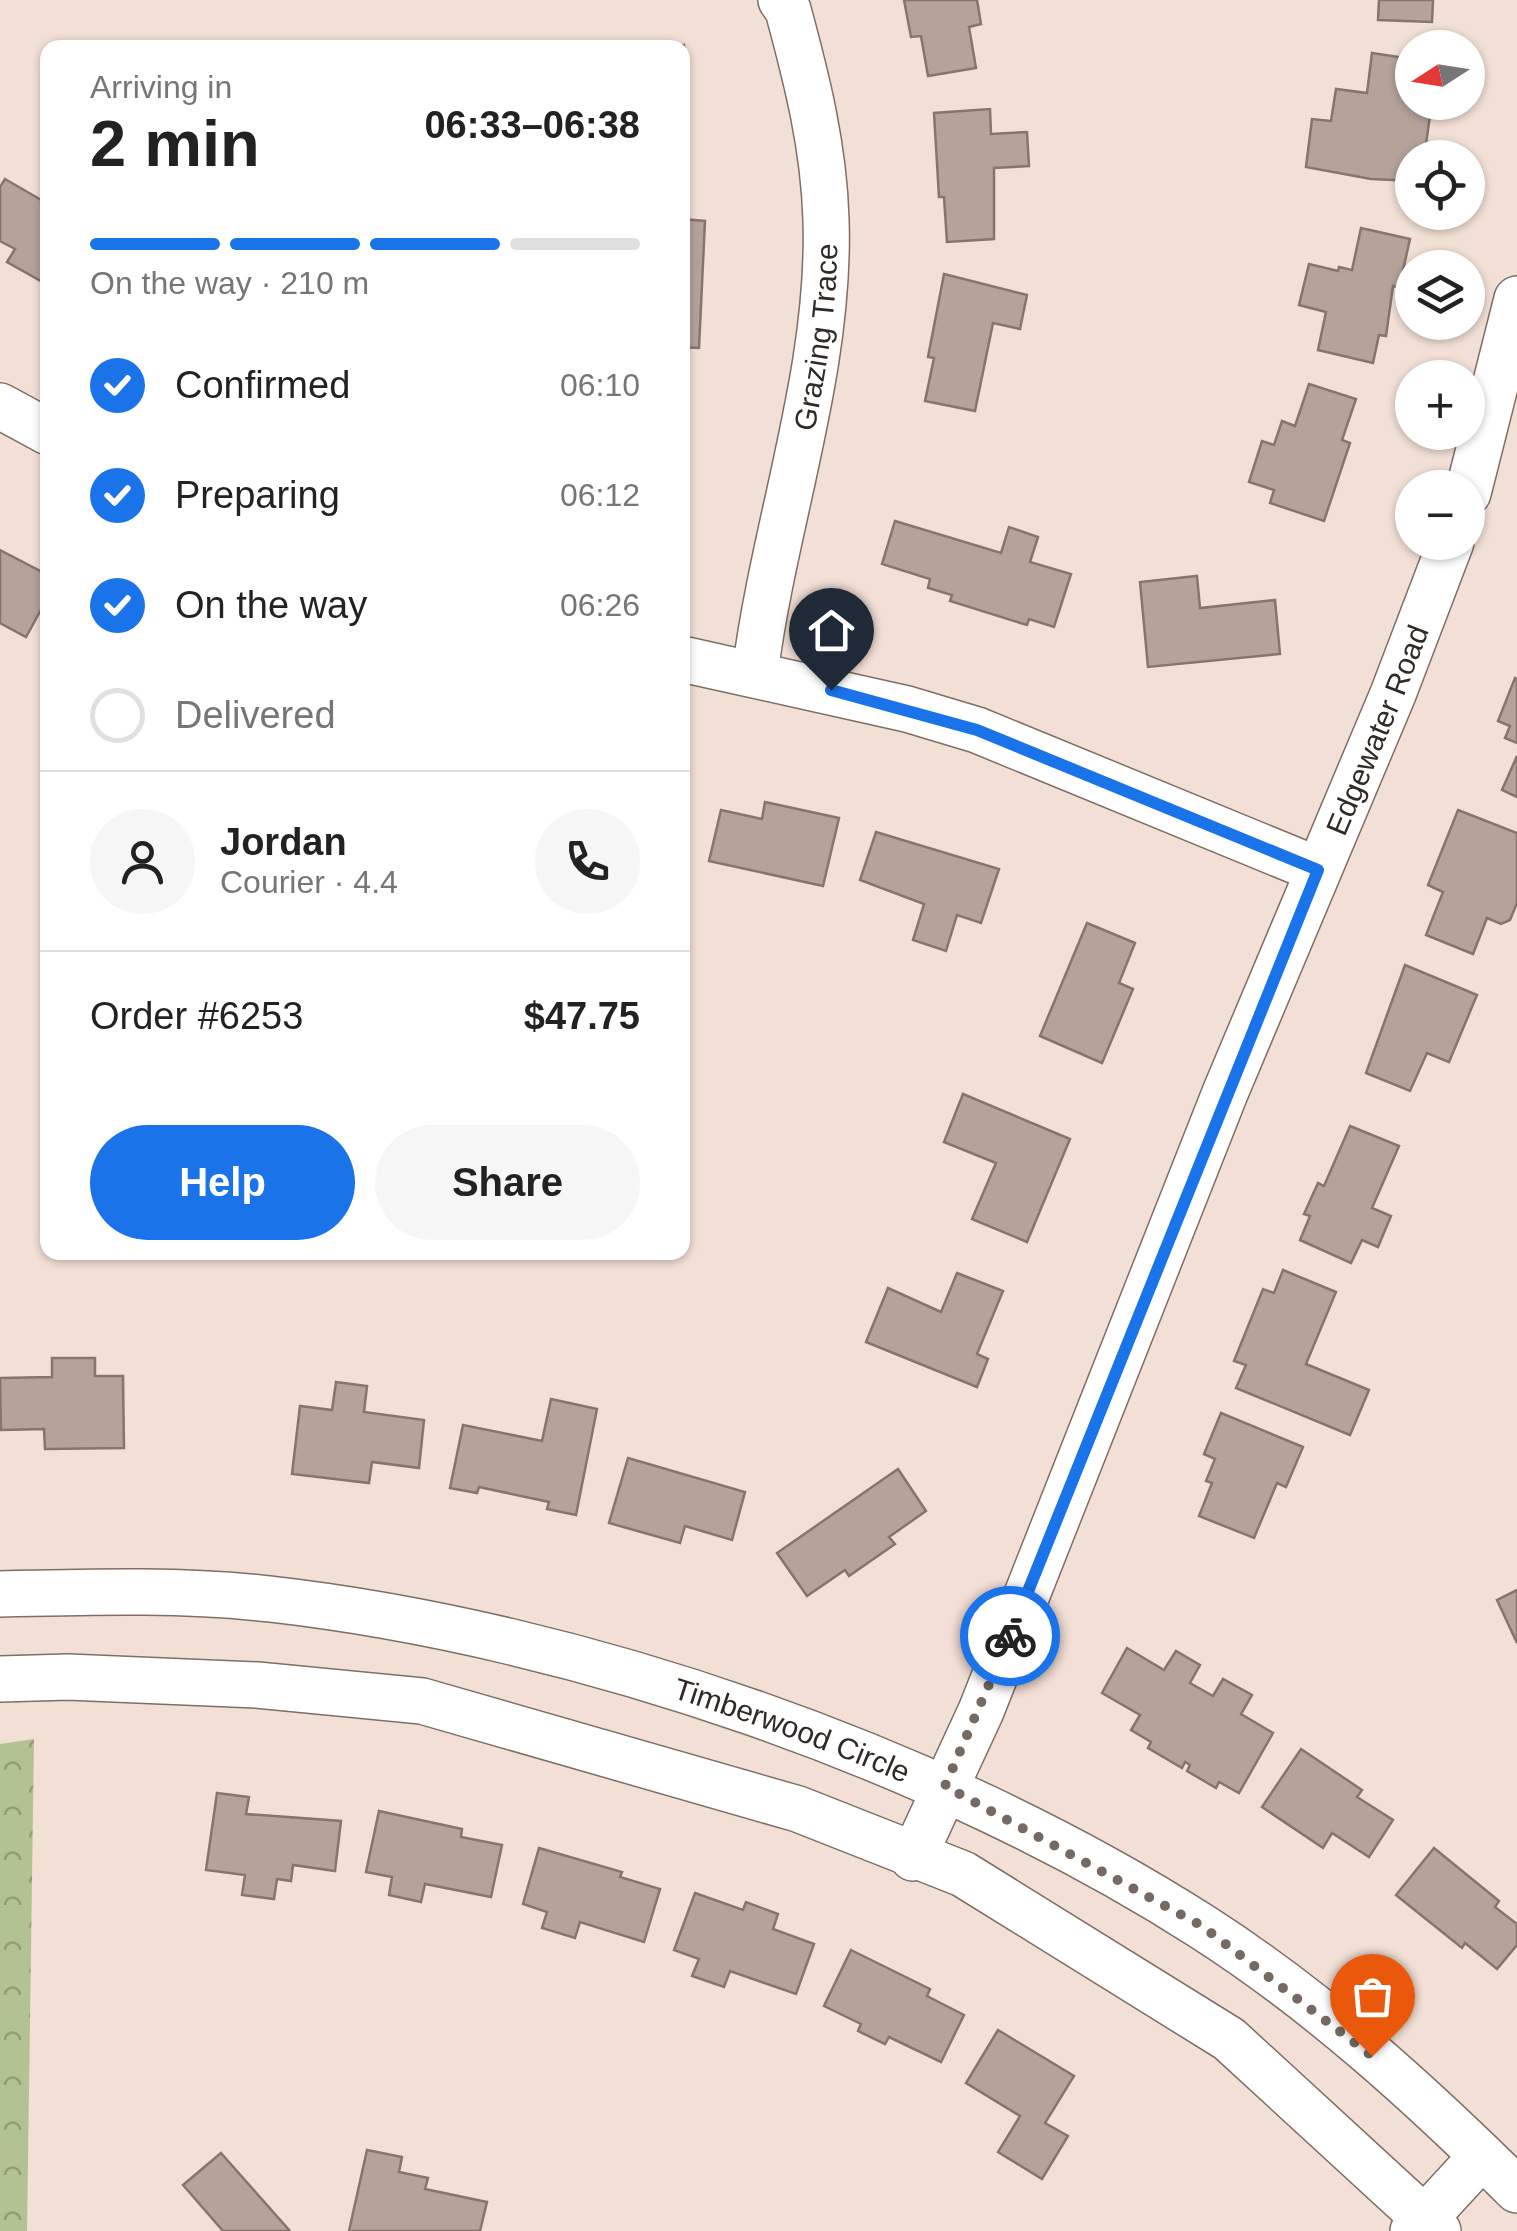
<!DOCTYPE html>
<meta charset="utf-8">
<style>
:root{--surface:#fff;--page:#f6f6f6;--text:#222;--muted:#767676;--line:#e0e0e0;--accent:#1a73e8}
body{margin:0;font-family:Arial,sans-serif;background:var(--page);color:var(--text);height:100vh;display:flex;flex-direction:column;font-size:38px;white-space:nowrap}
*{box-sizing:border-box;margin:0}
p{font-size:32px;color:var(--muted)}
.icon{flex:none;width:55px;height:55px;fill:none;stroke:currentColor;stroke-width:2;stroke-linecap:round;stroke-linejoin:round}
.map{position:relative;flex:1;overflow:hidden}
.panel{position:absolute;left:40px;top:40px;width:650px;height:1220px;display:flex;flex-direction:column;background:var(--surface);border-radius:20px;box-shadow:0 2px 8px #0004}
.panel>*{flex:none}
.needle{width:65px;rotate:258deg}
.buttons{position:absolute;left:1395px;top:30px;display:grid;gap:20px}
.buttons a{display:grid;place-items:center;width:90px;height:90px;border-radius:50%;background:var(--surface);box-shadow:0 2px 8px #0004;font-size:50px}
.pin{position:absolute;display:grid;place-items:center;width:85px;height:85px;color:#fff;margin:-102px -42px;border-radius:50% 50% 50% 0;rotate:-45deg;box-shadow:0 0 10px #0007}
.pin .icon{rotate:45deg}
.courier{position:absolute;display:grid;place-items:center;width:100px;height:100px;margin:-50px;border:8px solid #1a73e8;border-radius:50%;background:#fff;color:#222;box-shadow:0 2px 12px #0007}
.head em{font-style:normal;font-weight:600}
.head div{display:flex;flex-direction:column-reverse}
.head{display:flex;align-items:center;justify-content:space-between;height:170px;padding:0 50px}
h1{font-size:65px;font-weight:600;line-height:75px}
.bar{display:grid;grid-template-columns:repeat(4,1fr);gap:15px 10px;align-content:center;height:120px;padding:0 50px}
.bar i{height:12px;border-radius:8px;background:var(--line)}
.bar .selected{background:var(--accent)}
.bar p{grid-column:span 4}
.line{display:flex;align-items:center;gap:25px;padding:0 50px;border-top:2px solid var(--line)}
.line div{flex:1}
.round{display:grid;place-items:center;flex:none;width:105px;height:105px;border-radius:52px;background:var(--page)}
ol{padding:0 50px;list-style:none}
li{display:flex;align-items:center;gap:30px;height:110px}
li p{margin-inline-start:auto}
li .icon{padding:10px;border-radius:50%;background:var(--accent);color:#fff;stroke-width:4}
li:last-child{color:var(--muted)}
li i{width:55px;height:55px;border:5px solid var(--line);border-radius:50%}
.cta{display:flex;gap:20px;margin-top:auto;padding:20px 50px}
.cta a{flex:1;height:115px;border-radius:60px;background:var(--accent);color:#fff;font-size:40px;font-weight:600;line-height:115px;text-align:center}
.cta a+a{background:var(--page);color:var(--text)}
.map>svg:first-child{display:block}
</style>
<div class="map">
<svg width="1517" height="2231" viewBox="0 0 1517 2231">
<defs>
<pattern id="park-crowns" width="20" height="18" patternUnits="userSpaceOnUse" patternTransform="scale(2.5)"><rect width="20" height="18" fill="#b2c292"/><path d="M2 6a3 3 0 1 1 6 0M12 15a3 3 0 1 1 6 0" fill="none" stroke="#919e77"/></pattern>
</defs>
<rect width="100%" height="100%" fill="#f2dfd5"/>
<path fill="url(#park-crowns)" d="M34 1739 27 2231H0V1744Z"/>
<g fill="#b5a39a" stroke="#87756d" stroke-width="2.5">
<path d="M904 0H977L981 24 969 27 976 68 928 76 921 36 911 37Z"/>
<path d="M1379 0H1433L1432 22 1378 20Z"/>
<path d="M684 45 688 95H682V48H657Z"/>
<path d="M1372 53 1412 59V102H1432L1424 158H1412V181L1371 179 1306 167 1312 119 1331 121 1336 89 1367 93Z"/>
<path d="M990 109 991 134 1027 132 1029 166 994 168V239L947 242 944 197H939L934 113Z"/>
<path d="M5 179 48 204V285L7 262 15 249 0 241V187Z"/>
<path d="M682 219 705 221 699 348 682 347Z"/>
<path d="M1361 228 1410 239 1399 288 1393 286 1386 336 1379 335 1373 363 1318 350 1326 312 1299 305 1309 264 1338 271 1339 267 1352 270Z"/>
<path d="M944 274 1027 295 1020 329 993 323 975 411 925 401 934 358 928 357Z"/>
<path d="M1309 384 1356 399 1342 440 1350 443 1324 521 1270 503 1274 490 1249 482 1262 441 1274 445 1282 421 1295 426Z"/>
<path d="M895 521 1001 553 1009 527 1038 537 1030 562 1071 574 1054 627 1029 619 1027 625 950 601 952 595 928 588 930 579 882 564Z"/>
<path d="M0 550 48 575V597L26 637 0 623Z"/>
<path d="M1197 576 1200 608 1275 600 1280 654 1148 667 1140 582Z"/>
<path d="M1515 678 1517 679V743L1505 738 1510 726 1498 721Z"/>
<path d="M1517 756V797L1502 790Z"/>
<path d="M765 802 839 818 823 886 709 861 721 810 762 819Z"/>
<path d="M1458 810 1517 833V903L1510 920 1501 924 1487 918 1473 954 1426 935 1443 892 1428 885Z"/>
<path d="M876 832 999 869 981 923 957 915 946 951 913 940 924 904 860 880Z"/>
<path d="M1087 923 1135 943 1119 983 1133 989 1102 1063 1040 1036Z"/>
<path d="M1405 965 1477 995 1449 1062 1427 1053 1410 1091 1366 1073Z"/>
<path d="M963 1094 1070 1139 1027 1242 972 1219 996 1163 944 1142Z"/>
<path d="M1350 1126 1399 1146 1372 1208 1391 1216 1378 1247 1362 1240 1351 1263 1300 1240 1310 1216 1304 1214 1318 1183 1324 1186Z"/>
<path d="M1283 1270 1336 1292 1306 1364 1369 1390 1350 1435 1236 1388 1246 1365 1234 1361 1263 1289 1274 1293Z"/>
<path d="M957 1273 1003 1291 977 1354 988 1359 977 1387 866 1342 888 1288 941 1312Z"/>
<path d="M52 1358H95V1376H123L124 1448 45 1449 44 1429 1 1430 0 1378 52 1377Z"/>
<path d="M336 1382 367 1386 364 1412 424 1420 419 1468 372 1462 369 1483 292 1474 300 1406 332 1410Z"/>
<path d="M551 1399 597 1409 576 1515 547 1509 549 1502 479 1487 477 1493 450 1488 463 1425 542 1441Z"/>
<path d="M1221 1413 1303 1447 1286 1487 1277 1483 1254 1538 1199 1516 1212 1483 1206 1481 1215 1459 1204 1454Z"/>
<path d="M628 1458 745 1492 732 1540 685 1526 680 1543 609 1523Z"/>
<path d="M898 1469 926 1511 889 1537 895 1544 849 1576 845 1570 807 1596 777 1553Z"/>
<path d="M1517 1590V1643L1497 1600Z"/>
<path d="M1127 1648 1164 1670 1176 1651 1200 1665 1190 1683 1213 1696 1223 1679 1252 1695 1241 1714 1273 1733 1239 1793 1219 1782 1216 1788 1187 1771 1190 1765 1185 1762 1182 1768 1148 1748 1151 1742 1131 1730 1140 1715 1102 1693Z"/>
<path d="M1301 1749 1362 1790 1357 1797 1393 1820 1369 1857 1332 1833 1323 1848 1262 1807Z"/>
<path d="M217 1793 249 1797 246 1814 341 1821 335 1871 293 1865 291 1881 277 1879 274 1899 242 1895 245 1875 206 1870Z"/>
<path d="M379 1811 462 1829 461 1837 502 1845 491 1897 425 1884 421 1902 389 1895 392 1877 366 1872Z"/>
<path d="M539 1848 622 1872 620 1877 660 1889 644 1942 580 1922 575 1938 542 1928 547 1912 523 1904Z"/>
<path d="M1434 1848 1499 1901 1495 1907 1517 1924V1945L1497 1969 1465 1943 1462 1948 1396 1895Z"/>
<path d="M695 1893 743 1910 746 1902 778 1914 773 1929 814 1944 796 1994 730 1971 724 1987 692 1976 699 1959 674 1950Z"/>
<path d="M851 1950 930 1989 927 1996 964 2015 941 2062 889 2037 885 2044 858 2031 861 2024 824 2006Z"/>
<path d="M998 2030 1074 2076 1045 2123 1068 2136 1042 2179 998 2152 1020 2116 966 2083Z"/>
<path d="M367 2150 402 2157 399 2172 428 2178 425 2189 487 2202 480 2231H349Z"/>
<path d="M221 2153 290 2231H223L183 2185Z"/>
</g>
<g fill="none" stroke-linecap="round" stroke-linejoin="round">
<g stroke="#7f6e65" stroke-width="48">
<g id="minor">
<path d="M0 406 48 432"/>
<path d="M1468 493 1517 299"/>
<path d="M682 659 907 709 977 730 1318 870"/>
<path id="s1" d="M755 673C774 523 831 372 826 220 824 147 807 80 788 10L781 0"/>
<path id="s2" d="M0 1594C88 1592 182 1589 270 1599 579 1634 938 1758 1201 1926 1317 2000 1420 2094 1517 2190"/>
<path d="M0 1679 68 1677 257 1685 422 1701 798 1809 963 1874 1229 2039 1438 2231"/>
<path id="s3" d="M913 1858 981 1711 1225 1093 1393 694 1451 542"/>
<path d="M1413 2231 1482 2156"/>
</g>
</g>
<use href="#minor" stroke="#fff" stroke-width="45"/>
</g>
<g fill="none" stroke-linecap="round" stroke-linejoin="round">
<path stroke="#746963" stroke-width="10" stroke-dasharray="0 18" d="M1010 1636 945 1786 1202 1926 1372 2056"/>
<path stroke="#1a73e8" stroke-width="12" d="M831 690 977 730 1318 870 1010 1636"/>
</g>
<g text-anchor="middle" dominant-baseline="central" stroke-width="8" stroke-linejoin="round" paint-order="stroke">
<g font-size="30" fill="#302926" stroke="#fff">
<text stroke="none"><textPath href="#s1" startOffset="342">Grazing Trace</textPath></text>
<text stroke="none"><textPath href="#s3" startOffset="1220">Edgewater Road</textPath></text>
<text stroke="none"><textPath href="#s2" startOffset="810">Timberwood Circle</textPath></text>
</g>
</g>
</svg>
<div class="buttons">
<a><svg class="needle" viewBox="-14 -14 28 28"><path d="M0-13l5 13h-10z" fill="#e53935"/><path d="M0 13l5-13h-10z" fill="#767676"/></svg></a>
<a><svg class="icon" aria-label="locate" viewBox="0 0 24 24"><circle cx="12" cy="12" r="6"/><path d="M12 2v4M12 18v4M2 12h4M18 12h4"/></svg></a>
<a><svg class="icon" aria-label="layers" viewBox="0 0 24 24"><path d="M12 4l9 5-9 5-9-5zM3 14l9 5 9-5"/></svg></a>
<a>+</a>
<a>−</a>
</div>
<div class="pin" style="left:1372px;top:2056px;background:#ea580c"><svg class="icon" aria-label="bag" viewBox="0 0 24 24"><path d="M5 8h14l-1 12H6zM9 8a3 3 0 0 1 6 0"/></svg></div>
<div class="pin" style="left:831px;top:690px;background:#1f2937"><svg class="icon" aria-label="home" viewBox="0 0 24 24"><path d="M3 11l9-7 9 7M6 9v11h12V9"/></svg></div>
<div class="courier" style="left:1010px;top:1636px"><svg class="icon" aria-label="bike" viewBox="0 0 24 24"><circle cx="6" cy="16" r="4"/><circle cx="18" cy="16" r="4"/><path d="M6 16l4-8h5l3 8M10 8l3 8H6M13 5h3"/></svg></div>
<section class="panel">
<div class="head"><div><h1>2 min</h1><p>Arriving in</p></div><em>06:33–06:38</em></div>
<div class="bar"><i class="selected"></i><i class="selected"></i><i class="selected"></i><i></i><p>On the way · 210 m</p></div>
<ol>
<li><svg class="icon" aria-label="check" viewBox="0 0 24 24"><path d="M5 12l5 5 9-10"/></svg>Confirmed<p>06:10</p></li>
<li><svg class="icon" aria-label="check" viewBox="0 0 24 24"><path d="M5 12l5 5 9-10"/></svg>Preparing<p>06:12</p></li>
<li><svg class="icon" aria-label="check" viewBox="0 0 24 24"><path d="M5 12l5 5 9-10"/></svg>On the way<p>06:26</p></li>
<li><i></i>Delivered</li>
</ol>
<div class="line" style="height:180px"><a class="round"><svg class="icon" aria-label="person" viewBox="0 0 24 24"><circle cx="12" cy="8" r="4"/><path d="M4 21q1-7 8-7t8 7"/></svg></a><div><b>Jordan</b><p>Courier · 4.4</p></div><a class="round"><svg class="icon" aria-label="phone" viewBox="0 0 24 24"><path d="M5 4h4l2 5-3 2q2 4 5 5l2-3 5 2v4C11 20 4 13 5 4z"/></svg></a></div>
<div class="line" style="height:130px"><div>Order #6253</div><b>$47.75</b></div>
<div class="cta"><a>Help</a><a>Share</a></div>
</section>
</div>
